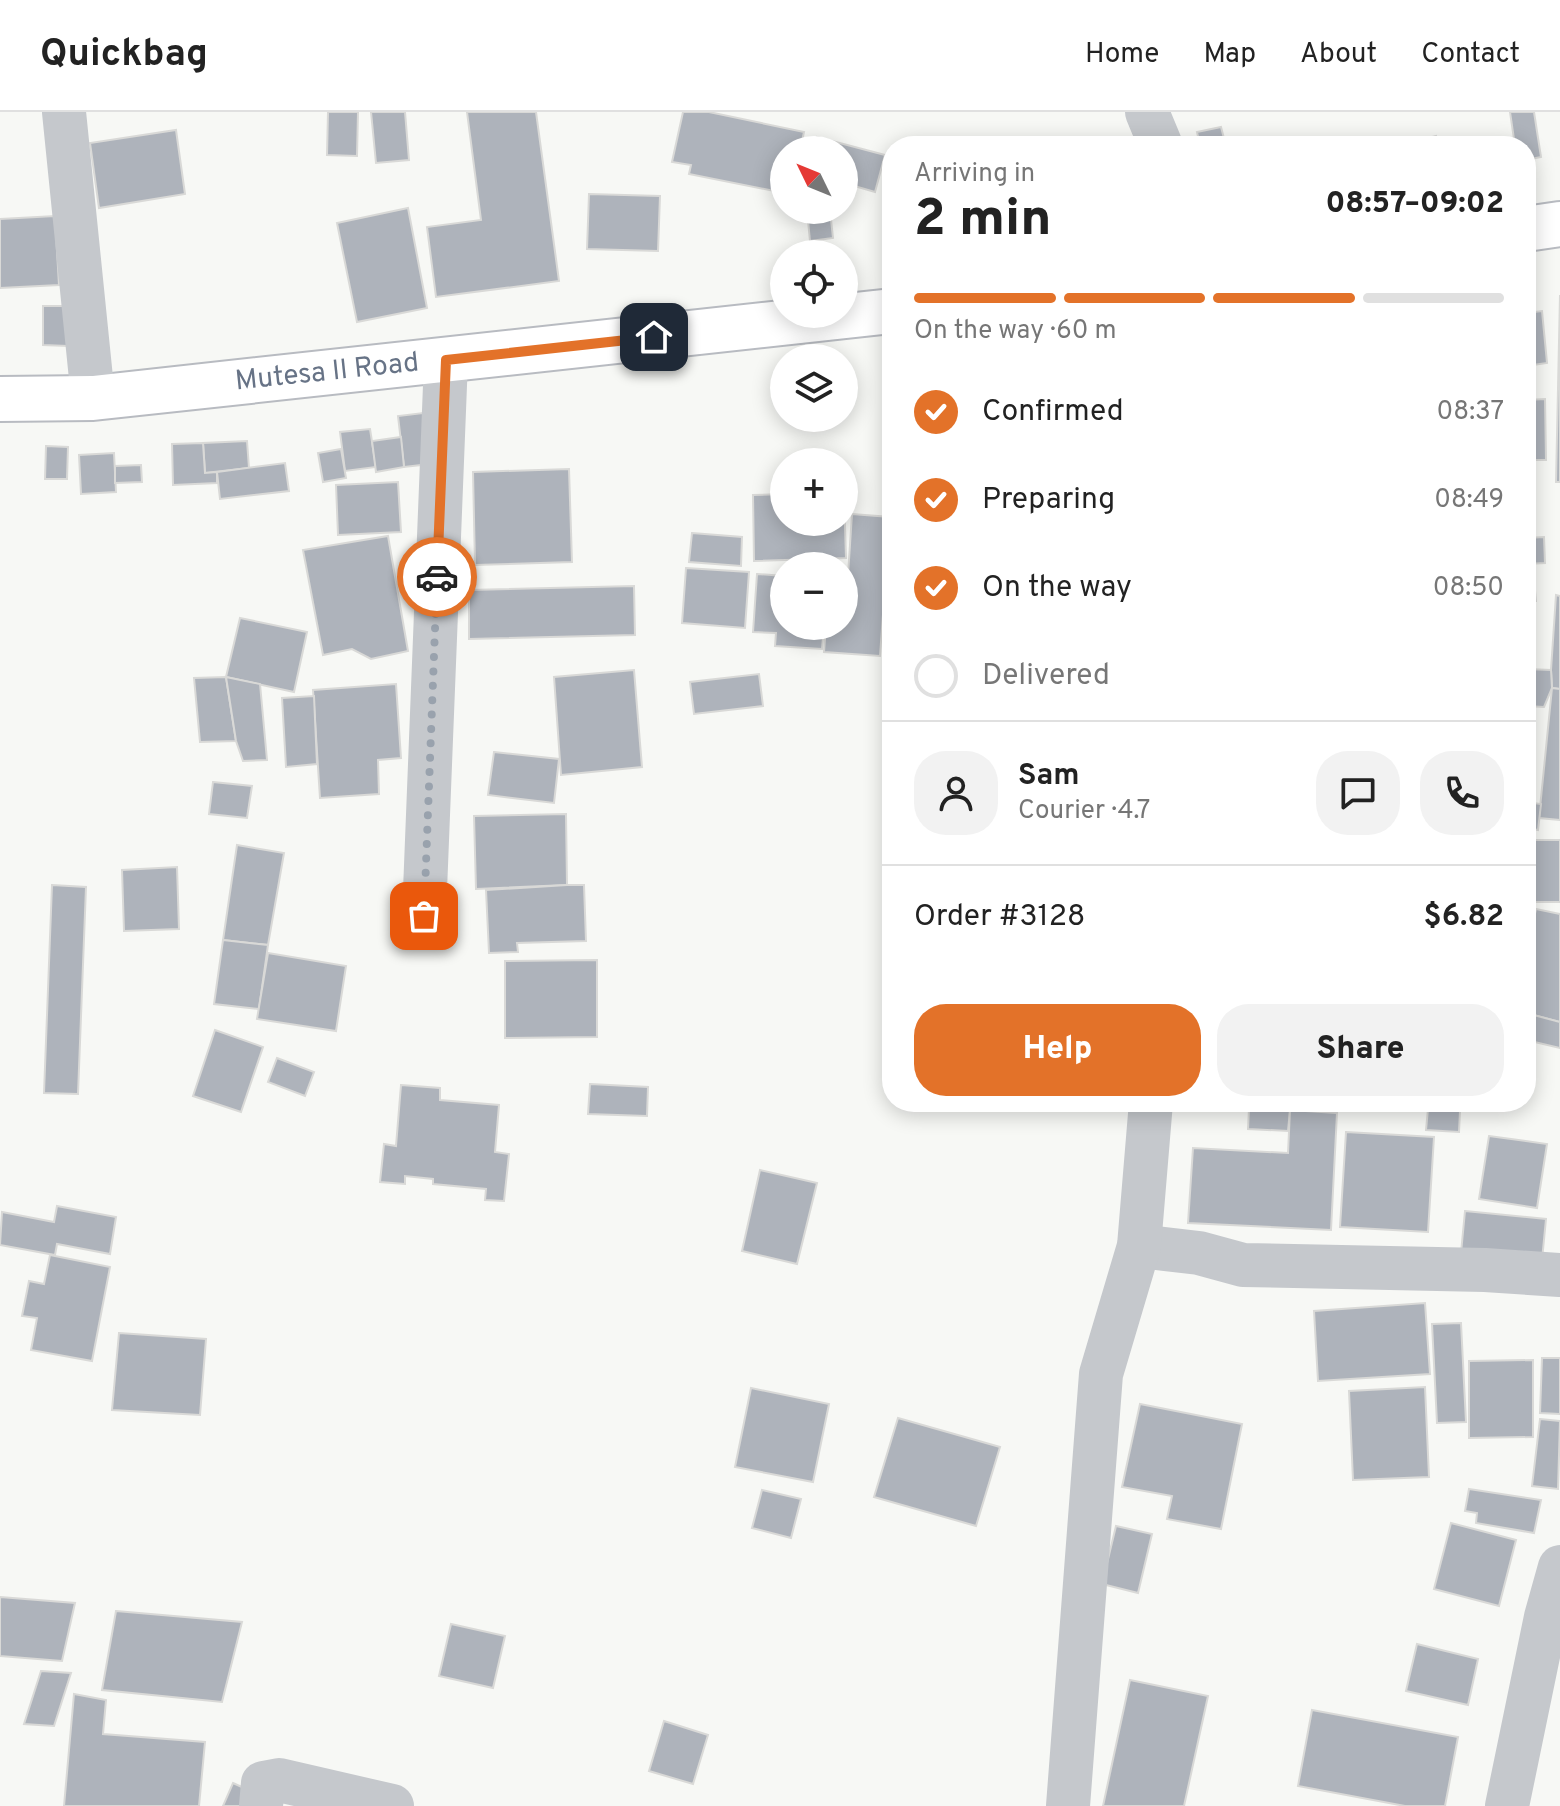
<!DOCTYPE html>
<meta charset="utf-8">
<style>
:root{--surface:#fff;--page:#f2f2f2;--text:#222;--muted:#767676;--line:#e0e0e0;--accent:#e37229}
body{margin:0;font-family:Overpass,sans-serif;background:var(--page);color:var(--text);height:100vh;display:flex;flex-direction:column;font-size:30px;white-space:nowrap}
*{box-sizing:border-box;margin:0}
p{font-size:26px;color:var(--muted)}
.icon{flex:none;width:44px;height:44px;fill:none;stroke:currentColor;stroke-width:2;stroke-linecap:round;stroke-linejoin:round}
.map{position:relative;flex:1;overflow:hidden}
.drawer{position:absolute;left:882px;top:24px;width:654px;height:976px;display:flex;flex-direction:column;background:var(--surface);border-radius:32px;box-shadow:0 4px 20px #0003}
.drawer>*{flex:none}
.needle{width:52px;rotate:313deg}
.controls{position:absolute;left:770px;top:24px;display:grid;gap:16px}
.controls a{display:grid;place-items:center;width:88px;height:88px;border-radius:50%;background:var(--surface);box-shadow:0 4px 20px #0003;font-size:40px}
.pin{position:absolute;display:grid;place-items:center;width:68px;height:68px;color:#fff;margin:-34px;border-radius:16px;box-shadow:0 4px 12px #0006}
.courier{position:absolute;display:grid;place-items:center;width:80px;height:80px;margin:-40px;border:6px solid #e37229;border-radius:50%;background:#fff;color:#222;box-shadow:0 2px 10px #0007}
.headline em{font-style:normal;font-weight:800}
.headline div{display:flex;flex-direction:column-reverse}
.headline{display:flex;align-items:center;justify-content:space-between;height:136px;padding:0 32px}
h1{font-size:52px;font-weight:800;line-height:60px}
.bar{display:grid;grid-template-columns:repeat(4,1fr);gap:12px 8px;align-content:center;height:96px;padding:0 32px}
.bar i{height:10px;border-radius:6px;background:var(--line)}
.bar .selected{background:var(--accent)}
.bar p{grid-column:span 4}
.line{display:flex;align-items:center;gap:20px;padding:0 32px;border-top:2px solid var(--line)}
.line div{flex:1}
.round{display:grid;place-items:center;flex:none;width:84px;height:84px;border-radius:32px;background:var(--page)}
ol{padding:0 32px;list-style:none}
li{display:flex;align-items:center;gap:24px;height:88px}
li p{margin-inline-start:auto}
li .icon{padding:8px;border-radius:50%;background:var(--accent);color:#fff;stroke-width:4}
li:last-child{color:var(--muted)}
li i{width:44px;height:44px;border:4px solid var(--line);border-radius:50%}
.button{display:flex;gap:16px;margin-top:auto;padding:16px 32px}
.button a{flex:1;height:92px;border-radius:32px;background:var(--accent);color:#fff;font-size:32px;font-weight:800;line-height:92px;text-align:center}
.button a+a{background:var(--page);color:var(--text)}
header{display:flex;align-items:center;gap:48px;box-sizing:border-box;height:112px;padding:0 40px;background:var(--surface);border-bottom:2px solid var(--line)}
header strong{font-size:38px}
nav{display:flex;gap:44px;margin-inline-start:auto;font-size:28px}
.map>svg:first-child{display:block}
</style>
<header>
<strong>Quickbag</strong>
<nav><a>Home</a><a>Map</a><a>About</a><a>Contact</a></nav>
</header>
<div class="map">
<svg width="1560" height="1694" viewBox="0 0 1560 1694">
<rect width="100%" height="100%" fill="#f7f8f5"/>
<g fill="#aeb3bb" stroke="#d9d9d7" stroke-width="2">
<path d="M328 0H358L357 44 327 43Z"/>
<path d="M371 0H405L409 48 376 51Z"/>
<path d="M467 0H536L559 169 436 185 427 115 481 108Z"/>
<path d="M683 0H709L804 20 800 38H784V81L689 62 691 53 672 50Z"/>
<path d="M1510 0H1534L1541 45 1526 48V34H1515Z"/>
<path d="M1221 15 1226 34H1200L1197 20Z"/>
<path d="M176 18 185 82 99 96 90 31Z"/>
<path d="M1436 24 1438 34H1403L1402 33Z"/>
<path d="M817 25 885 43 875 80 844 71V38H813Z"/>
<path d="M1503 26 1504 34H1475V29Z"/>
<path d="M589 82 660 84 658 139 587 137Z"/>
<path d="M408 96 427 196 357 210 337 111Z"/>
<path d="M807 98H830L833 126 810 129Z"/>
<path d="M55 104 59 173 0 176V107Z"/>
<path d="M1560 183V370H1556Z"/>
<path d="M43 194H69L68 234 43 233Z"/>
<path d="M1542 199 1547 251 1526 254V201Z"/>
<path d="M1545 287 1546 348H1526V288Z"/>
<path d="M423 301 430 352 404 355 398 304Z"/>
<path d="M370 317 376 355 345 359 340 320Z"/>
<path d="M401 325 404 355 376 360 372 329Z"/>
<path d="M247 329 249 356 205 361 203 331Z"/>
<path d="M203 331 205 361 217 360V371L173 373 172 332Z"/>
<path d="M46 334 68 335 67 367H45Z"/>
<path d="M341 337 346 366 323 370 318 341Z"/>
<path d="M114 341 116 380 81 382 79 343Z"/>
<path d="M285 351 289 379 220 387 217 360Z"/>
<path d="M141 353 142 370 115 371V354Z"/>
<path d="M569 357 572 450 475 453 473 360Z"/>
<path d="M398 370 401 420 338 423 336 373Z"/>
<path d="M844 381 846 446 754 449 753 383 784 382V410H844Z"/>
<path d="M852 402 890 405 880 544 824 540 826 514H844V463H848Z"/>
<path d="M692 421 742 425 741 454 689 450Z"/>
<path d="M388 424 408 539 371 547 352 537 323 543 303 438Z"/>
<path d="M1544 425 1545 451 1526 452V426Z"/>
<path d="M686 456 749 460 745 516 682 511Z"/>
<path d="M1533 458 1536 489H1526V459Z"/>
<path d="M757 462 784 464V514H824L822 537 775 534 776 521 753 520Z"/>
<path d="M634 474 635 523 469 527V478Z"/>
<path d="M1556 483 1560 484V577L1552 576 1551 558Z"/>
<path d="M240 506 307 520 294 580 226 565Z"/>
<path d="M1526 557 1551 558 1552 576 1544 595 1526 594Z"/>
<path d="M634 558 642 655 561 663 554 565Z"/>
<path d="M759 562 763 594 694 602 690 570Z"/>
<path d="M226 565 236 629 200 630 194 566Z"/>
<path d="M226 565 260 572 267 648 243 649 236 629Z"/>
<path d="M396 572 401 646 378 648 379 682 320 686 313 578Z"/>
<path d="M1552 576 1560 577V708L1539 706Z"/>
<path d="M314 584 317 652 286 655 282 586Z"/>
<path d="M494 640 559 647 554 691 488 683Z"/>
<path d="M213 670 252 674 247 706 209 702Z"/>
<path d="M1526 690 1541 692 1538 718 1526 716Z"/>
<path d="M566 702 567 773 476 777 474 704Z"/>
<rect x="1526" y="728" width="34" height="62"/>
<path d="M237 733 284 741 268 833 223 828Z"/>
<path d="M177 755 179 817 124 819 122 758Z"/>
<path d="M52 773 86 775 78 982 44 981Z"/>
<path d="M567 773H584L586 829 517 831 518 840 489 841 486 778Z"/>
<path d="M1536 797 1560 802V910L1526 901V827L1529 828Z"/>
<path d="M223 828 268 833 259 897 214 892Z"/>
<path d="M268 841 346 854 336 919 257 907Z"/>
<path d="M597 848V925L505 926V849Z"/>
<path d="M1526 901 1560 910V936L1526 928Z"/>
<path d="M215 918 263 935 241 1000 193 984Z"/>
<path d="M277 946 314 960 305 984 268 970Z"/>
<path d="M590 972 648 975 647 1004 588 1002Z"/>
<path d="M401 973 440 976V988L499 993 495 1040 509 1042 504 1089 485 1088 486 1077 433 1072V1067L405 1064V1072L380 1070 384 1032 396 1034Z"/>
<path d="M1378 990H1461L1460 999Z"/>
<path d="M1249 996 1290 998 1288 1019 1248 1017Z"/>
<path d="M1428 997 1460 999 1459 1020 1426 1018Z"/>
<path d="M1290 998 1337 1001 1331 1118 1188 1111 1193 1036 1288 1041Z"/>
<path d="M1346 1020 1434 1025 1428 1120 1340 1115Z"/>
<path d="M1489 1024 1547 1032 1537 1096 1479 1087Z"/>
<path d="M760 1058 817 1071 797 1152 742 1139Z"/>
<path d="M57 1094 116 1105 110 1142 57 1132 55 1143 0 1133 2 1100 54 1110Z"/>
<path d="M1465 1099 1546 1107 1542 1148 1461 1141Z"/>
<path d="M50 1143 110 1155 92 1249 31 1238 37 1206 22 1204 29 1169 44 1172Z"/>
<path d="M1425 1191 1430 1262 1318 1269 1314 1199Z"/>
<path d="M1461 1211 1466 1310 1437 1311 1432 1212Z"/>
<path d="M119 1221 206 1227 200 1303 112 1298Z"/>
<path d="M1542 1246H1560V1302L1540 1301Z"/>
<path d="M1533 1248V1325L1469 1326V1249Z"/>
<path d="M1425 1275 1429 1365 1353 1368 1349 1279Z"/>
<path d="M751 1276 829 1292 813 1370 735 1355Z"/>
<path d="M1140 1292 1242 1312 1221 1417 1167 1407 1172 1384 1122 1375Z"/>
<path d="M898 1306 1000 1335 976 1414 874 1385Z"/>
<path d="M1540 1307 1560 1309 1558 1377 1532 1374Z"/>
<path d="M1469 1377 1541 1388 1534 1421 1476 1411 1477 1401 1465 1399Z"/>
<path d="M762 1378 801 1387 791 1426 752 1416Z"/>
<path d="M1451 1411 1516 1428 1499 1494 1434 1477Z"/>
<path d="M1116 1414 1152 1422 1138 1481 1102 1472Z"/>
<path d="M0 1485 75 1491 62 1549 0 1544Z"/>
<path d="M116 1499 242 1510 222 1590 102 1578Z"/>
<path d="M451 1512 505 1524 493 1576 439 1564Z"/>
<path d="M1417 1532 1478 1547 1468 1593 1406 1579Z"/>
<path d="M41 1559 71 1561 54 1614 24 1612Z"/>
<path d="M1130 1568 1208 1584 1184 1694H1103Z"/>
<path d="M74 1582 106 1588 103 1622 205 1630 199 1694H64Z"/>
<path d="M1312 1598 1458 1625 1445 1694H1405L1298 1674Z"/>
<path d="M664 1609 708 1623 693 1672 649 1659Z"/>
<path d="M233 1671 255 1681 249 1694H223Z"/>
</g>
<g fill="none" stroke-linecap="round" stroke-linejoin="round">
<g stroke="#b8bbc1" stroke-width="48">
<g id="secondary">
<path d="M1526 117 1560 112"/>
<path d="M0 287 93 286 892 199"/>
</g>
</g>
<g stroke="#c5c8cc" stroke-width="44">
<path d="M64 0 93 286"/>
<path d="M1147 0 1161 34"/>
<path d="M424 804 446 248"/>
<path d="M1139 1134 1199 1141 1243 1153 1485 1158 1560 1163"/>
<path d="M261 1694 263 1671 279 1668 392 1694"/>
<path d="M1068 1694 1101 1262 1139 1134 1151 990"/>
<path d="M1507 1694 1546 1505 1560 1455"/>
</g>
<use href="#secondary" stroke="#fff" stroke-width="44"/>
</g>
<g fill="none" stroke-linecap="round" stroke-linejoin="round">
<path stroke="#99a2ad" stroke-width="8" stroke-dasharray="0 14.4" d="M424 804 437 465"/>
<path stroke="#e37229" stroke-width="10" d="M437 465 446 248 654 225"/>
</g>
<g text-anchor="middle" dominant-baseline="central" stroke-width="8" stroke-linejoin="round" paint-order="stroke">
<g font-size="28" fill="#677386" stroke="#fff">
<text transform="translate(327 261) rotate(-6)">Mutesa II Road</text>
</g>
</g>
</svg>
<div class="controls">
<a><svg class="needle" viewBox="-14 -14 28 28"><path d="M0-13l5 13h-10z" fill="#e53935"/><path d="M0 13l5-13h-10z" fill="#767676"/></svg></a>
<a><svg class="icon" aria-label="locate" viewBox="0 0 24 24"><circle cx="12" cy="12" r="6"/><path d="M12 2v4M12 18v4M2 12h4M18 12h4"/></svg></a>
<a><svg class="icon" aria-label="layers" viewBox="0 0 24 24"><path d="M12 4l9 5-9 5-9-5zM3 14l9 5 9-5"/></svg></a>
<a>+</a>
<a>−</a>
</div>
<div class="pin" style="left:424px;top:804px;background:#ea580c"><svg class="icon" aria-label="bag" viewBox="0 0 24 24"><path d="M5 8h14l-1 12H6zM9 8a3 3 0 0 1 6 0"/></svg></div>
<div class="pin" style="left:654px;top:225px;background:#1f2937"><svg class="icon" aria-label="home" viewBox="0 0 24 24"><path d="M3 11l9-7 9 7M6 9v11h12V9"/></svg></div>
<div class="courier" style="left:437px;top:465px"><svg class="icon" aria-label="car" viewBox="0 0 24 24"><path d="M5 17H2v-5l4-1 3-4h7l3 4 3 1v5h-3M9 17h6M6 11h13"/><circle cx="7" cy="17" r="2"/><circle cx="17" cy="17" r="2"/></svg></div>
<section class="drawer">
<div class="headline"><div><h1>2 min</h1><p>Arriving in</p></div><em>08:57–09:02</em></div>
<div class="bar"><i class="selected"></i><i class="selected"></i><i class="selected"></i><i></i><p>On the way · 60 m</p></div>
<ol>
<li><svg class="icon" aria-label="check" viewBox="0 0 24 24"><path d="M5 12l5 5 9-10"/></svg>Confirmed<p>08:37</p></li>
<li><svg class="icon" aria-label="check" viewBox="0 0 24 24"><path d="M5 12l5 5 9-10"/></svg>Preparing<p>08:49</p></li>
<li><svg class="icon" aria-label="check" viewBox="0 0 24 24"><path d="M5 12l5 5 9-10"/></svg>On the way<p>08:50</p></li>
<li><i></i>Delivered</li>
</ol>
<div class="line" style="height:144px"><a class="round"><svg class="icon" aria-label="person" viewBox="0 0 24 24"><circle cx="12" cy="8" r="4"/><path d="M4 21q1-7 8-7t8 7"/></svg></a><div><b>Sam</b><p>Courier · 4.7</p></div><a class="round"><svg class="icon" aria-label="chat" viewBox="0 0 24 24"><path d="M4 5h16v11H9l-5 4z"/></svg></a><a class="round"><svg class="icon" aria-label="phone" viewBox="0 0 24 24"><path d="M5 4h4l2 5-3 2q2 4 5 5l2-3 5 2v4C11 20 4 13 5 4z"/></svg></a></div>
<div class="line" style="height:104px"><div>Order #3128</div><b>$6.82</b></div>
<div class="button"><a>Help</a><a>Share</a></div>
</section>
</div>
